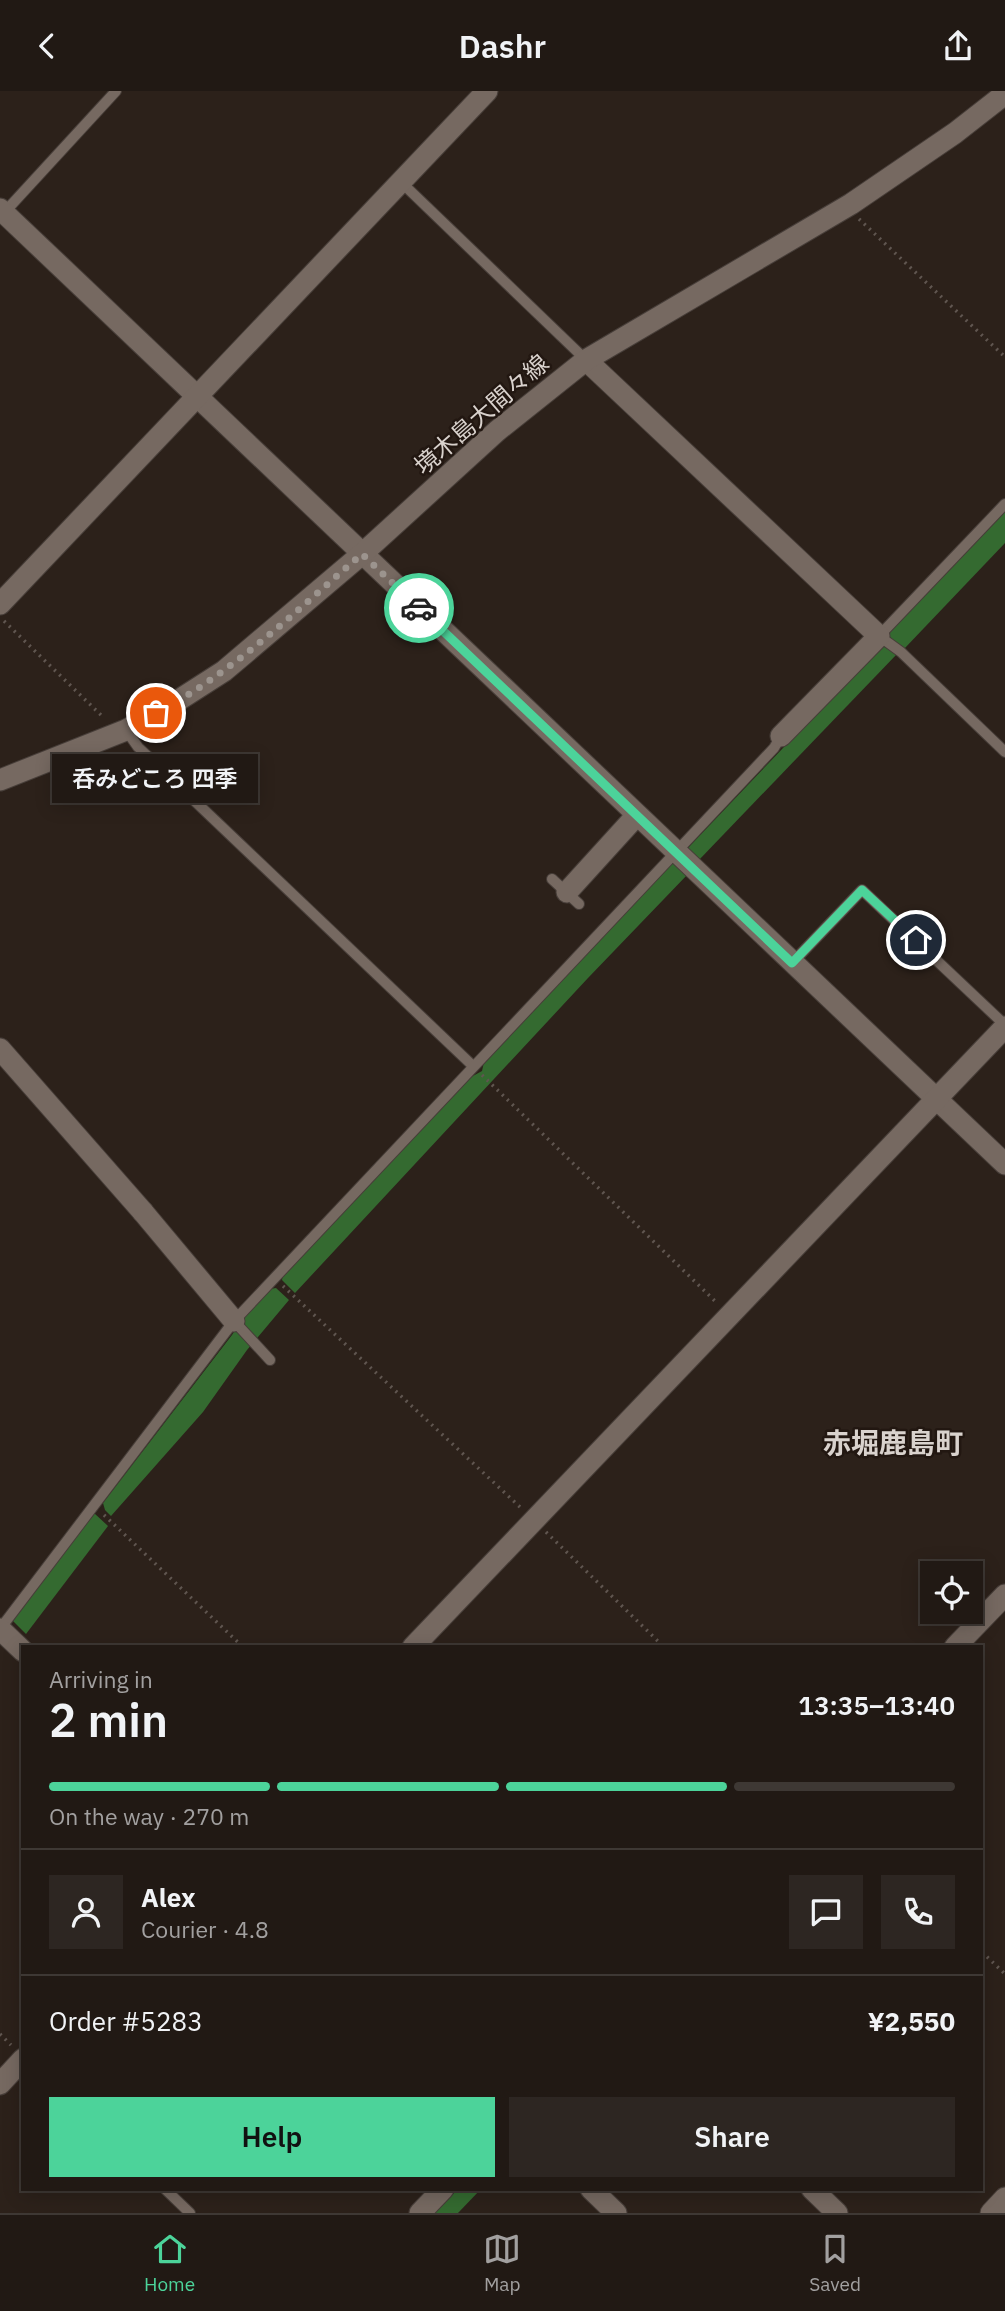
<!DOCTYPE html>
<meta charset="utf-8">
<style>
:root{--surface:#211914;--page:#2d2622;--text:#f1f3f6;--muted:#a2a0a0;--line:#3e3834;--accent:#4cd39a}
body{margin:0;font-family:"IBM Plex Sans","Noto Sans JP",sans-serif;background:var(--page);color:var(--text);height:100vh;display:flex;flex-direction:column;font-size:26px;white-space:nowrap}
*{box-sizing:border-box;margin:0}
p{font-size:23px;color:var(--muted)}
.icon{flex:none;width:38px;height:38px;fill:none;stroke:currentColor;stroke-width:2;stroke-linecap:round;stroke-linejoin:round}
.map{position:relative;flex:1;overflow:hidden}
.panel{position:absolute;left:21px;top:1554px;width:962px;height:546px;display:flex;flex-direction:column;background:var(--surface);border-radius:0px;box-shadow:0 4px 18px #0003,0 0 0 2px var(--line)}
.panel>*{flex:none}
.tools{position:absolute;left:920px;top:1470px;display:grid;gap:14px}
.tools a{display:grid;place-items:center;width:63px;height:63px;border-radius:0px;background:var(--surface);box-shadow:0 4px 18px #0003,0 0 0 2px var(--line);font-size:35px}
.pin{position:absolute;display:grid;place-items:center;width:60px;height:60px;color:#fff;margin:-30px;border:4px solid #fff;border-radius:50%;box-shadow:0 2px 7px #0007}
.courier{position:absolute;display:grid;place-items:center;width:70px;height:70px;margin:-35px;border:5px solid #4cd39a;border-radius:50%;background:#fff;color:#222;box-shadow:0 2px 9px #0007}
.bubble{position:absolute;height:49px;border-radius:0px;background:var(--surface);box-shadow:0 4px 18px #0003,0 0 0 2px var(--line);font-size:23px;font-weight:600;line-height:49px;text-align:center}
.overview em{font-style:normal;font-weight:600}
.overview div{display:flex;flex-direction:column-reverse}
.overview{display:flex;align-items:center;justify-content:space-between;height:119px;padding:0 28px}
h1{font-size:46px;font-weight:600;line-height:52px}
.bar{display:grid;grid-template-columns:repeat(4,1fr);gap:10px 7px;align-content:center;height:84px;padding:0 28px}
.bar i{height:9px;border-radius:5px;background:var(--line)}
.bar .active{background:var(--accent)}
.bar p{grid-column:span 4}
.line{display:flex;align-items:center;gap:18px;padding:0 28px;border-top:2px solid var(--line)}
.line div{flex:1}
.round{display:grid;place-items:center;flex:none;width:74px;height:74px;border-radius:0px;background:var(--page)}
.cta{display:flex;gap:14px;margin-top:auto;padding:14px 28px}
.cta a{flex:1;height:80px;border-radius:0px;background:var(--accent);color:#111;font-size:28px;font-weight:600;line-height:80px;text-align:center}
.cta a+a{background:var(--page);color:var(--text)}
header{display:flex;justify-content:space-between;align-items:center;height:91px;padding:0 28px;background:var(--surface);font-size:32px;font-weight:600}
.tabs{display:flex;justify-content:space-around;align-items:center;height:98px;border-top:2px solid var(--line);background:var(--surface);font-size:19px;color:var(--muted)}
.tabs a{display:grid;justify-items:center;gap:4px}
.tabs .active{color:var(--accent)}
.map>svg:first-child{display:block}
</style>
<header><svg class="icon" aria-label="back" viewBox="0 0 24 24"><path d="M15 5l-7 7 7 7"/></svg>Dashr<svg class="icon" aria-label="share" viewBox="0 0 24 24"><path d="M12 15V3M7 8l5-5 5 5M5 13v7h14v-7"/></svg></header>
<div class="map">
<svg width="1005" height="2122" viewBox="0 0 1005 2122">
<rect width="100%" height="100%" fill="#2c211a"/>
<g fill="#346a30">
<path d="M1005 421V452L904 558 886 545Z"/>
<path d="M881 554 897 563 698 770 686 759Z"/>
<path d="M673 770 688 783 588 887 295 1202 282 1189 283 1183 471 986 482 980 484 971Z"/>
<path d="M276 1197 289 1209 247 1259 203 1321 111 1425 105 1419 103 1412 232 1244 243 1227 270 1198Z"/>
<path d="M94 1422 108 1435 26 1543 13 1530Z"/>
<path d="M458 2098H481L458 2122H435Z"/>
</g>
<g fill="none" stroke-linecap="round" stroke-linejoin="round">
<g stroke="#473e39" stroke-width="12">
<g id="lane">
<path d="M401 91 586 269"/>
<path d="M2 124 116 0"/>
<path d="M1005 413 879 545 901 561 1005 661"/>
<path d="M126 639 138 656 473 975"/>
<path d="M552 788 579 813"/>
<path d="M792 872 862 799 1005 934"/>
<path d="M234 1230 270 1269"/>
<path d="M0 1538 234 1230 774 657 781 645"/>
<path d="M165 2098 190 2122"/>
</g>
</g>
<g stroke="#473e39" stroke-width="23">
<g id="street">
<path d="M0 118 1005 1073"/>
<path d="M586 269 879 545 781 645"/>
<path d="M0 513 487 0"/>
<path d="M567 801 637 724"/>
<path d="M143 1121 234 1230"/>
<path d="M413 1556 1005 936"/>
<path d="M0 1993 23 1968"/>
<path d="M812 2098 837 2122"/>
<path d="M991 2122 1005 2107"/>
</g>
</g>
<g stroke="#473e39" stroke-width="23">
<g id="secondary">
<path d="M0 689 126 639 171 614 224 580 362 463 497 340 586 269 851 113 955 42 1005 3"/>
<path d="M0 958 143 1121"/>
<path d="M0 1538 23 1560"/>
<path d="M955 1556 1005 1504"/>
<path d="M591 2098 616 2122"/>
<path d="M420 2122 443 2098"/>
</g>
</g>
<g stroke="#605650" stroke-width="3.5" stroke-dasharray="2 5" stroke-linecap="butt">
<path d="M859 128 1005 266"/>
<path d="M4 530 104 627"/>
<path d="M482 984 718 1213"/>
<path d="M283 1195 520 1416"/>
<path d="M104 1424 243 1556"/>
<path d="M546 1441 664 1556"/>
<path d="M982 1861 1005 1883"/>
<path d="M0 1943 11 1954"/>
</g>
<use href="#lane" stroke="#766961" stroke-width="10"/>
<use href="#street" stroke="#766961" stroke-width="21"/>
<use href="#secondary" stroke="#766961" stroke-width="21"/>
</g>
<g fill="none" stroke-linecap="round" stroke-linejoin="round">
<path stroke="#9c948e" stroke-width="7" stroke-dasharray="0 12.6" d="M156 622C233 582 297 519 362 463L419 517"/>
<path stroke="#4cd39a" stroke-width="9" d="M419 517 792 872 862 799 916 849"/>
</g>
<g text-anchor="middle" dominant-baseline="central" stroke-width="5" stroke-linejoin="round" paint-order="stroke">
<g font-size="24" fill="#d9d2cd" stroke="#221711">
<text transform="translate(481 323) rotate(-41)">境木島大間々線</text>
</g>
<g font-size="28" font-weight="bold" fill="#d9d2cd" stroke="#221711">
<text x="893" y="1351">赤堀鹿島町</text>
</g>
</g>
</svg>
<div class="tools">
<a><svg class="icon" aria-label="locate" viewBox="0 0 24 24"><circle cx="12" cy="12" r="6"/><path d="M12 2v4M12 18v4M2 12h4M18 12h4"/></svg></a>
</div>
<div class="pin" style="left:156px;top:622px;background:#ea580c"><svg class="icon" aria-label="bag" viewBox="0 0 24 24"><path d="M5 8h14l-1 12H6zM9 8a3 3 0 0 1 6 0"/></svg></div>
<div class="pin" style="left:916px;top:849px;background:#1f2937"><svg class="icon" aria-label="home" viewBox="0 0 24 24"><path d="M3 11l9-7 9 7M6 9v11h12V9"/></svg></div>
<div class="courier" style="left:419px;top:517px"><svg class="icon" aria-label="car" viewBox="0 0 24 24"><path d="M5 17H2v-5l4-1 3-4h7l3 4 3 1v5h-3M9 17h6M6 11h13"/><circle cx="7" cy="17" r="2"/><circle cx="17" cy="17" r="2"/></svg></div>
<div class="bubble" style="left:52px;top:663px;width:206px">呑みどころ 四季</div>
<section class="panel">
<div class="overview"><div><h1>2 min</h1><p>Arriving in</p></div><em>13:35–13:40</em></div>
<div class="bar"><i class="active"></i><i class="active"></i><i class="active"></i><i></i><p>On the way · 270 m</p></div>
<div class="line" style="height:126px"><a class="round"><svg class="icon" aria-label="person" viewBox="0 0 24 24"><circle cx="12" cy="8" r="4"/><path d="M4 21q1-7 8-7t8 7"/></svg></a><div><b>Alex</b><p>Courier · 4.8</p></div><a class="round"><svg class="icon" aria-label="chat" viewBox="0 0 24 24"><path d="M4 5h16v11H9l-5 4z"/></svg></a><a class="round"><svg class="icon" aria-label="phone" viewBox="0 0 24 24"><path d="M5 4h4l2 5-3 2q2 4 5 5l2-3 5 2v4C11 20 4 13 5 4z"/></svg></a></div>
<div class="line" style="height:91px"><div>Order #5283</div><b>¥2,550</b></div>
<div class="cta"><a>Help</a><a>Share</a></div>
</section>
</div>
<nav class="tabs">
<a class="active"><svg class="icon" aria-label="home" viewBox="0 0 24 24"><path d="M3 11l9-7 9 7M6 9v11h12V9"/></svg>Home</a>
<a><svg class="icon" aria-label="map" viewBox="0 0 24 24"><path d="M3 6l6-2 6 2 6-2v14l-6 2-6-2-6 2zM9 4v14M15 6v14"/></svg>Map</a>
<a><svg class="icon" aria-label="saved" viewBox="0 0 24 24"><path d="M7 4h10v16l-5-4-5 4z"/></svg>Saved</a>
</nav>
